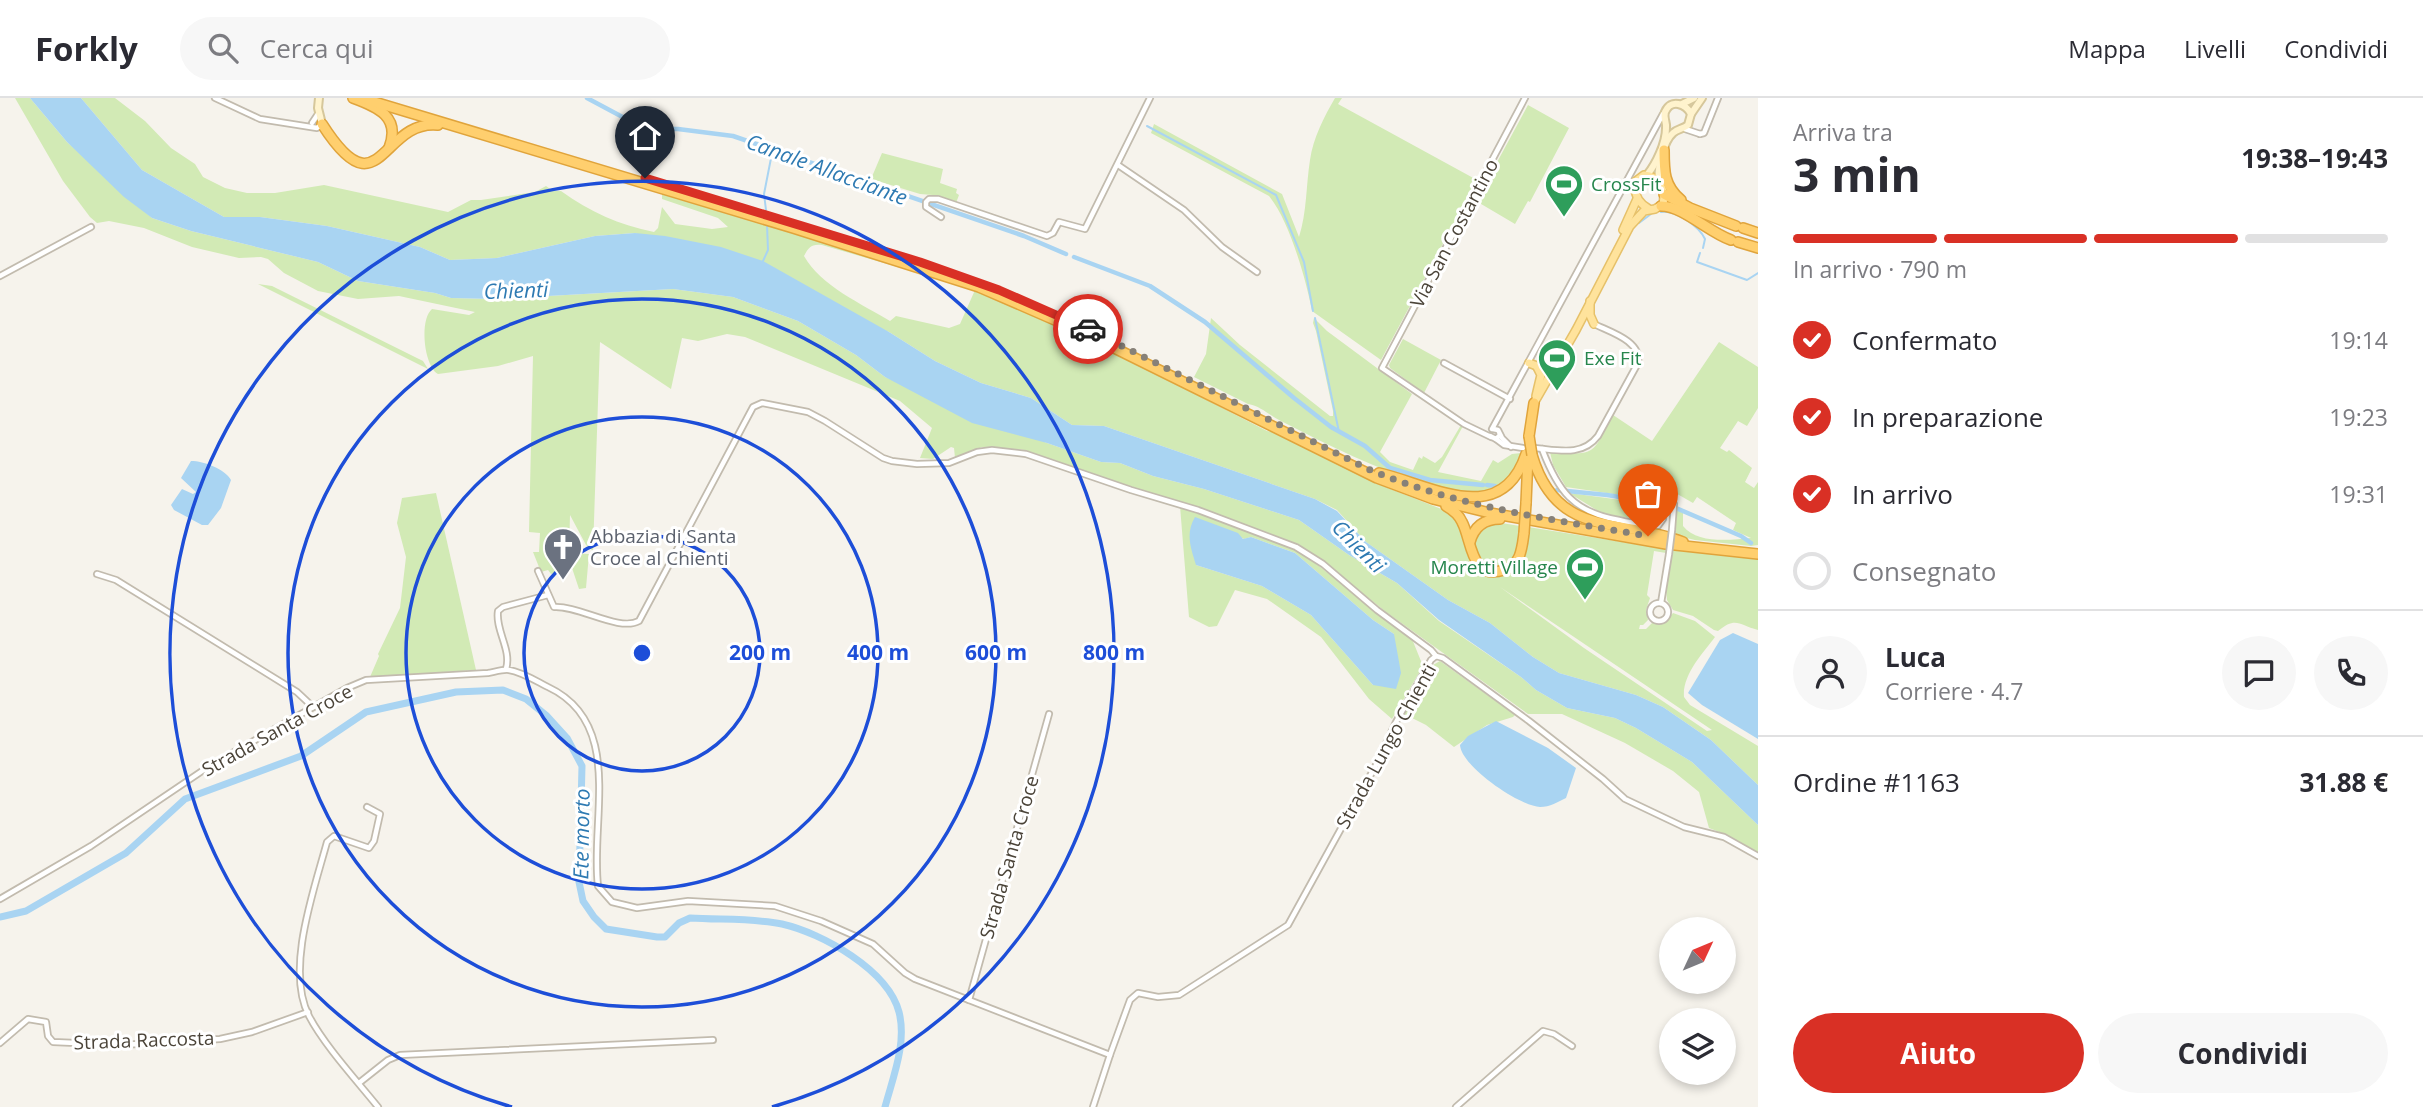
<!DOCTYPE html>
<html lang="it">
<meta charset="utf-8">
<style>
:root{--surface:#fff;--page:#f7f7f7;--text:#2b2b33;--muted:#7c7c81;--line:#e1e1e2;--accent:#d93025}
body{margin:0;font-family:"Open Sans",sans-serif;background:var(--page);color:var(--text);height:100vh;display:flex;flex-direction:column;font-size:26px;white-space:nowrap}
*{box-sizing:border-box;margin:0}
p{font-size:23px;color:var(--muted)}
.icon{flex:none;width:38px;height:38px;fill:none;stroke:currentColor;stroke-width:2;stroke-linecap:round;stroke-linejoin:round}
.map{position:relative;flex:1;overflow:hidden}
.details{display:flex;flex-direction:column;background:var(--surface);width:665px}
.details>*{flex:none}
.needle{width:46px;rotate:46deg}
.fabs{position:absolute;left:1659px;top:819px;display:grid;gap:14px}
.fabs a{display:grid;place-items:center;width:77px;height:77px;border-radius:50%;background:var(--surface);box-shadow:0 4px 10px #0003;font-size:35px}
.pin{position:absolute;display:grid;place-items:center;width:60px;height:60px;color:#fff;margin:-72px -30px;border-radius:50% 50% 50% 0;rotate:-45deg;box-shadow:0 0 7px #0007}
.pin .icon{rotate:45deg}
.courier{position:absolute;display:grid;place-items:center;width:70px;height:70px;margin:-35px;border:5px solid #d93025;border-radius:50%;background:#fff;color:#222;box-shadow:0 2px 9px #0007}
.head em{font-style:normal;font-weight:700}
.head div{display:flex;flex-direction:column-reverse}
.head{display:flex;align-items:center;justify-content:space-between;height:119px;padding:0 35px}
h1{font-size:46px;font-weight:700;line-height:52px}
.bar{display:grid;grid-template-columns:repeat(4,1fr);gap:10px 7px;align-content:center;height:84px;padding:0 35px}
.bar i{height:9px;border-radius:5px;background:var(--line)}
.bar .on{background:var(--accent)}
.bar p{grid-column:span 4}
.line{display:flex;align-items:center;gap:18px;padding:0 35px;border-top:2px solid var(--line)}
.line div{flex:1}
.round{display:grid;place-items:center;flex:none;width:74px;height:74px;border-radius:37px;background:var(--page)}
ol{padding:0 35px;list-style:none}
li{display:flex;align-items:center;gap:21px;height:77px}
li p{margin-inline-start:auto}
li .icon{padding:7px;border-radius:50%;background:var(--accent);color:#fff;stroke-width:4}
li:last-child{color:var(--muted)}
li i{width:38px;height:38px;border:4px solid var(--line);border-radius:50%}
.cta{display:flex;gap:14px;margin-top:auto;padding:14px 35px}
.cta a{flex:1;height:80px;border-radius:42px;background:var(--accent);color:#fff;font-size:28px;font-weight:700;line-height:80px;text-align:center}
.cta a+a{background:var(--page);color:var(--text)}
header{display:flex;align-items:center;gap:42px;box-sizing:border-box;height:98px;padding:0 35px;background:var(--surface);border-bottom:2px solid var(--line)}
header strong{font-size:33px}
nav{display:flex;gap:38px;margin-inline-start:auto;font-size:24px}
.search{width:490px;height:63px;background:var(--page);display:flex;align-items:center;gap:18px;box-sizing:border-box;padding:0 24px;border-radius:38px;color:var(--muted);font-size:26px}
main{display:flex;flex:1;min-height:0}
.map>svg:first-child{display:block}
</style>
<header>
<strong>Forkly</strong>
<div class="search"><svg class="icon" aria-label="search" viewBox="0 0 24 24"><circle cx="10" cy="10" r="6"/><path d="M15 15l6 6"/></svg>Cerca qui</div>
<nav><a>Mappa</a><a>Livelli</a><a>Condividi</a></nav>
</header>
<main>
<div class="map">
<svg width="1758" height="1009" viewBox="0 0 1758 1009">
<rect width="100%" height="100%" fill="#f6f3ec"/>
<g fill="#d2eab5" fill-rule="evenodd">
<path d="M15 0H30L67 44 152 120 191 133 318 164 358 183 435 195 451 200 493 201 673 191 733 199 798 223 856 257 885 279 1047 345 1101 364 1120 365 1153 378 1204 391 1299 422 1349 457 1397 485 1439 523 1521 579 1536 592 1567 610 1615 620 1636 630 1692 664 1758 727V754L1727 737 1709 730 1699 694 1673 673 1625 645 1562 616H1528L1386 514 1325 465 1287 442 1025 352 982 349 955 360 954 350 951 349 933 361 920 360 932 330 900 303 745 239 727 236 698 243 682 240 671 291 600 244 593 453 586 447 570 417 569 455 589 456 586 490 579 491 572 470 551 476 548 472 541 474 533 454H539L540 435 529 434 533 258 498 268 438 276C424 268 419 222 432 211L469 217 475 214 399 198 358 201 318 193 284 175 268 161 261 159 239 160 192 149 144 130 109 123 97 125 90 119 63 83Z"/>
<path d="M81 0H115L145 23 171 50 195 66 203 79 225 90 247 95H275L324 87 448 114 471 102H481L535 94 546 88 553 93H561C590 114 619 127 654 134L658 130 662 109 675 126 712 131 728 129 718 120 662 101V95L909 169 901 170 822 147C811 146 809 149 804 158 821 188 862 206 890 223L896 218 949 230 960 226 975 192 1061 227 1078 238 1090 242 1267 333 1278 335 1388 390 1449 414 1459 423 1470 462 1477 471 1505 476C1526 466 1526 450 1528 429L1666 451V455L1654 453 1647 497 1650 500 1646 512 1648 522 1643 527H1640L1639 531H1646L1653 524 1664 525 1673 515 1695 523 1715 539C1703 555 1682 577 1684 599L1690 607 1758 648V687L1711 642 1663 609 1636 597 1559 575 1533 559 1490 525 1448 502 1366 444 1337 412 1315 401 1104 328 1072 327 1031 300 981 285 935 263 889 234 635 135 595 138 497 160 450 162 420 149 327 128 260 119H224L142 72ZM1500 489 1712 632 1707 633 1584 550Z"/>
<path d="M1335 0H1342L1338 6 1477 82 1381 262 1312 213C1306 181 1289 122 1269 98L1151 35 1154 26 1282 96 1299 139C1307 114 1306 87 1310 62 1313 40 1324 19 1335 0Z"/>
<path d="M1528 7 1569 30 1530 104 1528 103 1515 126 1476 103Z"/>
<path d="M882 55 943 71 940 85 957 91 956 95 959 97 956 105 933 97 920 96 871 81Z"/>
<path d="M258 186 272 188 423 263 428 271Z"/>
<path d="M1211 220 1240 247 1330 318H1333V313L1316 233 1313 225 1314 220 1327 233 1412 296 1380 354 1390 364 1413 372 1419 359 1422 361 1423 358 1435 365 1442 359 1461 327 1463 328 1438 374 1481 383 1493 362 1498 365 1512 356 1521 355C1518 375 1498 393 1477 395 1461 397 1445 391 1430 387 1377 372 1330 348 1281 323 1270 318 1261 308 1248 306L1194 279 1206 256Z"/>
<path d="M1403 241 1441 262 1424 295 1390 270 1389 267Z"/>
<path d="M1719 244 1758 269V310L1747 328 1738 323 1720 350 1727 354 1729 352 1752 370 1745 384 1754 390 1758 384V447L1751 448 1695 442 1674 437 1677 412 1683 415V428C1697 446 1730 442 1751 440L1733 432 1736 425 1697 399 1693 405 1665 389 1656 393 1654 402 1566 389 1553 367 1550 354C1597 357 1591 358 1613 317L1652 343Z"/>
<path d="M436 395 476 572 370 579 379 558 378 556 400 510 406 459 397 425 402 400Z"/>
<path d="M1569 395 1659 407V420L1656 424 1603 416Z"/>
<path d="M1180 408 1301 454 1412 541 1423 568 1392 621 1369 601 1321 539 1267 501 1235 492 1217 528 1209 529 1189 519ZM1212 426 1244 441 1251 439 1295 455 1373 522 1394 536 1373 587 1311 517 1262 488 1196 467Z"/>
<path d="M1489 423 1520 428C1518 498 1464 461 1474 440 1476 434 1485 428 1489 423Z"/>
<path d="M1671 452 1758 461V532C1739 527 1736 518 1718 533L1714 532 1693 518 1673 512 1667 502 1666 492Z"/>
<path d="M1440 563 1515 617 1513 619 1487 627 1454 649 1426 627 1404 616 1433 567Z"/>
</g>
<g fill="#a9d4f2">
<path d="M30 0H81L142 72 224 119H260L327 128 420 149 450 162 497 160 595 138 635 135 665 138 721 149 763 163 889 234 935 263 981 285 1031 300 1072 327 1104 328 1315 401 1337 413 1366 444 1448 502 1490 525 1533 559 1559 575 1636 597 1663 609 1711 642 1758 687V727L1692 664 1636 630 1615 620 1567 610 1536 592 1521 579 1439 522 1397 485 1349 457 1299 422 1204 391 1153 378 1120 365 1101 364 1047 345 972 325 885 279 856 257 798 223 733 199 673 191 493 201 451 200 435 195 358 183 318 164 191 133 152 120 124 99 67 44Z"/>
<path d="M191 363C204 363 225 371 231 382L221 410 208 427H202L174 412 171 407 182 391 193 396 196 394 181 380Z"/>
<path d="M1195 419 1238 435 1243 441 1251 439 1295 455 1373 522 1394 536 1401 575 1396 591 1373 587 1311 517 1262 488 1196 467C1191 450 1185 436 1195 419Z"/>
<path d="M1733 535 1758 546V641L1702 607 1688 595 1720 542Z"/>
<path d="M1496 623 1548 650 1576 670 1566 700C1558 704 1550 709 1540 709 1519 708 1461 668 1460 647L1468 638Z"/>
</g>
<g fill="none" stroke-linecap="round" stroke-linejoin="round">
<g stroke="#a9d4f2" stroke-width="2">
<path d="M1147 28 1276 97 1304 164 1313 213"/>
<path d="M766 112 764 96 773 50"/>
<path d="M1661 114C1676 112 1699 128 1705 141L1703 150"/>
<path d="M1639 125 1651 116"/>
<path d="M1700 155 1697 164 1747 182 1758 175"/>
<path d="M763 163 768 152 767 127"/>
<path d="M1315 220 1339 334"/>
</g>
<g stroke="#a9d4f2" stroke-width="4.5">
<path d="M587 0 645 31H678L733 38 1024 138 1066 156"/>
<path d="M1074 159 1150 188 1205 224 1294 300 1331 329 1365 348 1390 370 1430 382 1483 387"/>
<path d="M1487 387 1495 388"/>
<path d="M1557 392 1607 397 1669 407 1741 438 1751 445"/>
</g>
<path stroke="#a9d4f2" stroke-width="7" d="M0 819 26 813 126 755 185 701 301 658 366 614 456 594 503 592 526 601 547 618 567 640 582 668 579 784 583 803 594 819 606 831 657 839H665L679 825 690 820C720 822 753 820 782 826 822 835 888 872 899 914 907 945 893 979 885 1009"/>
<g stroke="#c2bbae" stroke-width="8">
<g id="street">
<path d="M215 0 260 21 317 30 322 26"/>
<path d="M312 25 318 16"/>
<path d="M1685 31 1700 36"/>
<path d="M1700 36 1704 35 1718 0"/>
<path d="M1118 67 1184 112 1222 149 1257 174"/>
<path d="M941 119 926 109V104L929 101H938L1047 138 1053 135 1059 124 1085 131 1150 0"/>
<path d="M0 178 91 129"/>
<path d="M1444 265 1510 301"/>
<path d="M1492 331 1663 16"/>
<path d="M1493 331 1498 332 1502 340 1511 349"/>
<path d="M1490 338 1496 341 1500 337"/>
<path d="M1491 339 1464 326 1382 270 1525 0"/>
<path d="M1496 341 1504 347 1523 350"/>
<path d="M1535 350C1558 352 1582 359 1598 338L1638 265C1642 243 1610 234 1594 226"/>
<path d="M1542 351C1558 393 1573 414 1619 422 1632 425 1645 428 1658 428L1663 421 1660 398 1663 394H1668L1674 406 1672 432"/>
<path d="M538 473 554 509C578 507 619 534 639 523L753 309 762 305 808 314 825 323 883 360 892 363 917 366 949 365 977 354 992 352 1026 356 1131 392 1198 412 1296 449 1323 466 1377 512 1431 552 1436 558"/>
<path d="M97 476 116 482 297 594 313 609"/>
<circle cx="1659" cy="514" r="9"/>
<path d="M1661 505 1669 456"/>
<path d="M506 571C512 552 495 532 498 513L503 509 548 497"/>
<path d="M367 709 380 716 374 743 369 750 337 739 334 738 327 744C314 792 285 872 309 918 324 947 357 983 378 1009"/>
<path d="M0 801 91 748 211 667 347 590 366 582 488 575C494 574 504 571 509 572 522 574 536 583 548 589 625 625 590 721 598 788L612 804 637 810 688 803 775 808 821 823 873 846 905 875 915 881 1110 957 1093 1009"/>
<path d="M969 902 1049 616"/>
<path d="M0 945 28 921 46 924 48 938 53 944 122 947 220 941 252 934 308 914"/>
<path d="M1110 957 1130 902 1138 895 1158 899 1179 897 1288 827 1376 667 1396 624 1431 562 1436 558 1443 560 1529 623 1603 681 1625 701 1684 729 1724 739 1758 758"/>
<path d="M359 985 388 962 400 957 713 942"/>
<path d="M1456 1009 1543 933 1554 936 1572 948"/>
</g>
</g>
<g stroke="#d6c79b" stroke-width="10">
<g id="secondary">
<path d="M319 0 318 10 322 26"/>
<path d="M1682 6 1694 0"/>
<path d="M1647 77C1656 66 1666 45 1666 30 1667 25 1663 20 1665 14 1671 0 1686 6 1691 16"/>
<path d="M1659 84C1657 73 1663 43 1673 35 1677 31 1683 31 1688 27L1691 16 1702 0"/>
</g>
</g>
<g stroke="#e6c16a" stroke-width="10">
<g id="primary">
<path d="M1623 132 1637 101"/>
<path d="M1590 203V217L1594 226"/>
<path d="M1529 265 1542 270 1554 264"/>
<path d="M1536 298 1541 277 1537 269"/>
<path d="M1534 305 1576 232 1630 128 1644 113 1655 111 1663 106C1666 92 1659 78 1644 77L1636 83C1633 95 1638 105 1649 111"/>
</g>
</g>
<g stroke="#e0a43c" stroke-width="12">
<g id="highway">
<path d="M353 0C378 9 401 19 389 50"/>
<path d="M361 0 793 130 979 189 1078 232 1377 380 1433 401 1490 415 1666 446 1758 456"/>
<path d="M322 26C380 117 381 21 438 27"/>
<path d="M1664 52C1664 73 1664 88 1681 102"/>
<path d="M1664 96 1690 110 1736 128"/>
<path d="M1661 108C1683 108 1708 134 1731 142"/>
<path d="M1743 130 1758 135"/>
<path d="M1738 144 1758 150"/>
<path d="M1529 338 1534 305"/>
<path d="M1532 357C1557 442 1620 419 1683 444"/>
<path d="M1379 375C1429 386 1501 432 1526 356"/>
<path d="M1526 405 1528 358"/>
<path d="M1446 408C1453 412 1459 417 1462 424 1472 442 1470 483 1504 472 1521 467 1522 450 1524 435"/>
<path d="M1470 444C1474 429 1484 421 1500 421"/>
</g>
</g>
<use href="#street" stroke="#fff" stroke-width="4.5"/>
<use href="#secondary" stroke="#fff3cd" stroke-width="6"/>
<use href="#primary" stroke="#ffe39c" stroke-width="7"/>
<use href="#highway" stroke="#ffcf6e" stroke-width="9"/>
<g stroke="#c2bbae" stroke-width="8" stroke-linecap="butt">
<path id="street-bridge" d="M1669 456 1672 432"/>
</g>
<g stroke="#e0a43c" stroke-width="12" stroke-linecap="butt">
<g id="highway-bridge">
<path d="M1529 338 1532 357"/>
<path d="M1524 435 1526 405"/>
</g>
</g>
<use href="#street-bridge" stroke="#fff" stroke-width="4.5"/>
<use href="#highway-bridge" stroke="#ffcf6e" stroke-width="9"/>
</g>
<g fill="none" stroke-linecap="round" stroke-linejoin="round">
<path stroke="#878178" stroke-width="7" stroke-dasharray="0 12.6" d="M1088 231 1370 372C1459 409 1554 422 1648 438"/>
<path stroke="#d93025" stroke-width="9" d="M645 80 920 164 999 192 1088 231"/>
</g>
<g fill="none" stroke="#1d4ed8" stroke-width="3.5">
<circle cx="642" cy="555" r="118"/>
<circle cx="642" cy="555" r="236"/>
<circle cx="642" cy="555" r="354"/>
<path d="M512 1009A472 472 0 1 1 772 1009"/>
</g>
<defs>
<g id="stadium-pin" transform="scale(2.0125)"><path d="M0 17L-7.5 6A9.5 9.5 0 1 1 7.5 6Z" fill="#2e9e5b" stroke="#fff"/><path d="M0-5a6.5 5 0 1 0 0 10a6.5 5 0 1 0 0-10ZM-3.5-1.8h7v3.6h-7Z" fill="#fff"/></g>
<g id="church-pin" transform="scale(2.0125)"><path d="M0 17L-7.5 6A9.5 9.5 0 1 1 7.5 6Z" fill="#6b7280" stroke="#fff"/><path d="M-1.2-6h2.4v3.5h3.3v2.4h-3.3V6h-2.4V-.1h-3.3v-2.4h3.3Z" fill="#fff"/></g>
</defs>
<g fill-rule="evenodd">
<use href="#stadium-pin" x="1564" y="86"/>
<use href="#stadium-pin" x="1557" y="260"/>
<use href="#church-pin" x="563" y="449"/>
<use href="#stadium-pin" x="1585" y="469"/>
</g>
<g text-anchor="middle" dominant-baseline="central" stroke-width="6" stroke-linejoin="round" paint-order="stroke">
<g font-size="19" fill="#27864d" stroke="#fff" text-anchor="start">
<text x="1591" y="86">CrossFit</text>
<text x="1584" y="260">Exe Fit</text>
<text x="1558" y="469" text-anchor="end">Moretti Village</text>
</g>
<g font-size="19" fill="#4b4439" stroke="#fff">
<text transform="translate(1454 135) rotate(-62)">Via San Costantino</text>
<text transform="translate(277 632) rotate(-29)">Strada Santa Croce</text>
<text transform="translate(1386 648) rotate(-61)">Strada Lungo Chienti</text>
<text transform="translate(1009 759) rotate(-74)">Strada Santa Croce</text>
<text transform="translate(144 942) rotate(-2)">Strada Raccosta</text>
</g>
<g font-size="19" fill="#5b616d" stroke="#fff" text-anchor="start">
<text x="590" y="438">Abbazia di Santa<tspan x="590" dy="22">Croce al Chienti</tspan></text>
</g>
<g font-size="21" font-style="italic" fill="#2e7ab2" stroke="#fff">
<text transform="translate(827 71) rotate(20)">Canale Allacciante</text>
<text transform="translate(516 192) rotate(-2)">Chienti</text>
<text transform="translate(1359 448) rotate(45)">Chienti</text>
<text transform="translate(581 736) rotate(-89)">Ete morto</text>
</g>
</g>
<circle cx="642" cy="555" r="10" fill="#1d4ed8" stroke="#fff" stroke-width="3.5"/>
<g font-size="21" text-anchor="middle" font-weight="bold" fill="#1d4ed8" stroke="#fff" stroke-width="6" stroke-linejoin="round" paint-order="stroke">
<text x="760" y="562">200 m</text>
<text x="878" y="562">400 m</text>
<text x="996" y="562">600 m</text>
<text x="1114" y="562">800 m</text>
</g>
</svg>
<div class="fabs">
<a><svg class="needle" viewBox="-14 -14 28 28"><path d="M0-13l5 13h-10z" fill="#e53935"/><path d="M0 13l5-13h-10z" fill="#7c7c81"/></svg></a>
<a><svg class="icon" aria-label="layers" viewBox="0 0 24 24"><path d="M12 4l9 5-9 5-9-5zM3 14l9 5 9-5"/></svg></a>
</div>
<div class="pin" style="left:1648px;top:438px;background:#ea580c"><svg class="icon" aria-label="bag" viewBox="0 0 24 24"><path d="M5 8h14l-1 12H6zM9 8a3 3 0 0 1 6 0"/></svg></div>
<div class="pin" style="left:645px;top:80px;background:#1f2937"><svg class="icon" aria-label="home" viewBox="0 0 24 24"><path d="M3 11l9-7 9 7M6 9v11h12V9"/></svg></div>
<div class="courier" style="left:1088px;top:231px"><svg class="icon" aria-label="car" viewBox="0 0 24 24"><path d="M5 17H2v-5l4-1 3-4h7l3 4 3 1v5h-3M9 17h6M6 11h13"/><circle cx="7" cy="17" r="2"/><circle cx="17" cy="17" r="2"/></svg></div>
</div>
<section class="details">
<div class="head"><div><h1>3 min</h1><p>Arriva tra</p></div><em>19:38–19:43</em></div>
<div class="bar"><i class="on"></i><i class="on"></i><i class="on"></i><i></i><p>In arrivo · 790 m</p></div>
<ol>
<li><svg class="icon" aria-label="check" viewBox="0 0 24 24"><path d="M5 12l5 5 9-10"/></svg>Confermato<p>19:14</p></li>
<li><svg class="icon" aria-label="check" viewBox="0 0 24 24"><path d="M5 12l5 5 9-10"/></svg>In preparazione<p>19:23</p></li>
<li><svg class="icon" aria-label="check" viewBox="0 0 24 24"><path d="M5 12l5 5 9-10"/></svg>In arrivo<p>19:31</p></li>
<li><i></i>Consegnato</li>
</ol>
<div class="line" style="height:126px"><a class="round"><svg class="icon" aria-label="person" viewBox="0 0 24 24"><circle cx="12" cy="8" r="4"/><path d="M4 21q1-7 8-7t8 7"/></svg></a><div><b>Luca</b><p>Corriere · 4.7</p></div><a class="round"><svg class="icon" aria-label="chat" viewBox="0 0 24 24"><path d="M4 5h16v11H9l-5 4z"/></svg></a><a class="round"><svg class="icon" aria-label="phone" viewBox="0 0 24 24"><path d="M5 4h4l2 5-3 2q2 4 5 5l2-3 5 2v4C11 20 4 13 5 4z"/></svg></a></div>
<div class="line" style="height:91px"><div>Ordine #1163</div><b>31.88 €</b></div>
<div class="cta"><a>Aiuto</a><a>Condividi</a></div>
</section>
</main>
